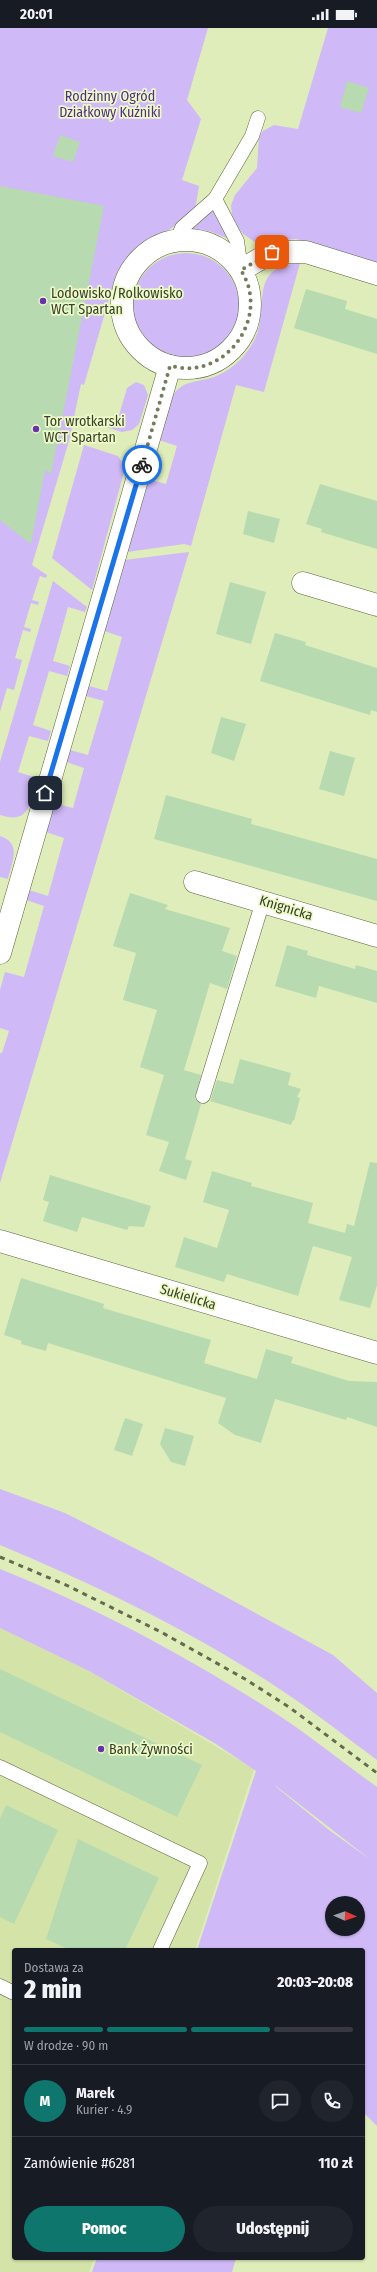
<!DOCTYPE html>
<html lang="pl">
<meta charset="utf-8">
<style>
:root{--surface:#171b24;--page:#20242c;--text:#f1f3f6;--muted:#9ea1a6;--line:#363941;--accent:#0f766e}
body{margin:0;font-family:"Fira Sans Condensed",sans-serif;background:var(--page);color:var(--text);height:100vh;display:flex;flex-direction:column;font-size:15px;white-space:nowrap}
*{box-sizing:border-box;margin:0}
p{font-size:13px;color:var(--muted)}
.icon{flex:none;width:22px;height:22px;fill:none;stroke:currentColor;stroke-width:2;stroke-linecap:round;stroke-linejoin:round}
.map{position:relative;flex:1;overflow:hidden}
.side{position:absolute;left:12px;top:1920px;width:353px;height:312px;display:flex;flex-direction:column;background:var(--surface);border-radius:4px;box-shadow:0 1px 3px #0004}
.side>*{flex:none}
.needle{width:26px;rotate:92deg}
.controls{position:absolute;left:325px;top:1868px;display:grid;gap:8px}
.controls a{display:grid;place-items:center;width:40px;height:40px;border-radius:50%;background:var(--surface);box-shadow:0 1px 3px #0004;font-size:20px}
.pin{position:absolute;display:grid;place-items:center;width:34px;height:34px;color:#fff;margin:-17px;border-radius:8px;box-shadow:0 2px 6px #0006}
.courier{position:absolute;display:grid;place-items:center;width:40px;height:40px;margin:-20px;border:3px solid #1a73e8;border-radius:50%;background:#fff;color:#222;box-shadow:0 1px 5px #0007}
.summary em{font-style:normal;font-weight:800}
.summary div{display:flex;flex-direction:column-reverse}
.summary{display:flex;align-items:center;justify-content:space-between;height:68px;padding:0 12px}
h1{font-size:26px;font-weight:800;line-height:30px}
.bar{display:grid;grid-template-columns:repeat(4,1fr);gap:6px 4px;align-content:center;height:48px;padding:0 12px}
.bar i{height:5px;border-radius:3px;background:var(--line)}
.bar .current{background:var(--accent)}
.bar p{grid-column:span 4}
.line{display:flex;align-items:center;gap:10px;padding:0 12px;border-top:1px solid var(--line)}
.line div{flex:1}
.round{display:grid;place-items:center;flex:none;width:42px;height:42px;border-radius:21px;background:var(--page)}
.primary-button{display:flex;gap:8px;margin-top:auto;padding:8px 12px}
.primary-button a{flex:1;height:46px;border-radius:24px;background:var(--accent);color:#fff;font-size:16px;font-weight:800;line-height:46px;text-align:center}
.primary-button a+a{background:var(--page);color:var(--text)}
.status{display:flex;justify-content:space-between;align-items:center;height:28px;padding:0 20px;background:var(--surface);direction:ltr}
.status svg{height:11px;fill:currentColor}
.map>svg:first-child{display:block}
</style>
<div class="status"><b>20:01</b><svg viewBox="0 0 49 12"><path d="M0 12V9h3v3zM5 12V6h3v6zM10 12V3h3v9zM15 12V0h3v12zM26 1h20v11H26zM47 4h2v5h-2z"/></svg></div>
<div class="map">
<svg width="377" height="2244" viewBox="0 0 377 2244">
<rect width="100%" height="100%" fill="#dfedba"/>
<path fill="#d4e4a9" d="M0 1600 89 1643 254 1741 195 1922H14V2230H94L89 2244H0Z"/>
<g fill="#cfb9f7" fill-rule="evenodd">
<path d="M0 0H208L187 72 201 91 182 152 199 158 195 182C186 189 177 197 167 203 143 217 130 219 116 247L84 357 81 356 69 413 32 537 47 547 46 550 40 548 32 572 39 574 38 577 31 575 24 599 31 601 30 604 23 602 15 630 22 632 14 662 7 660 0 684Z"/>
<path d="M328 0H377V235L296 211 255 214 243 206 236 196 232 187 231 177 235 167 257 140 259 109 263 103 274 97 298 101Z"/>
<path d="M211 182 216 183 229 211 209 203 191 201Z"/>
<circle cx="186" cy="278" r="53"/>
<path d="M300 235 264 364 236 357 191 518 184 516 127 524 148 451 166 456 177 418 159 412C163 398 166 378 174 366 183 352 200 354 214 349 230 343 242 332 251 318 274 284 243 239 300 235Z"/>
<path d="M136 354 144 357 148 367 139 396 132 402 122 404 89 394 91 387 117 394 127 360Z"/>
<path d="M84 417 118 428 125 440 92 562 52 530Z"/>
<path d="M189 524 0 1155V1025H2L9 1003 0 1000V962L5 944 24 949 44 878 26 872 29 862 48 868 64 810 46 804 54 775 73 780 84 740 66 734 70 722 88 727 104 673 86 668 89 658 107 663 122 609 104 603 124 532Z"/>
<path d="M53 553 87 579 85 584 68 579 53 633 70 638 67 648 49 643 33 697 51 703 48 713 29 708 18 744 37 750C30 774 31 797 0 787V734Z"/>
<path d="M0 808C22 815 12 834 8 851L0 849Z"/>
<path d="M0 1461 65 1485 154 1530 333 1627 377 1665V1732C346 1709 316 1685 284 1664 196 1605 98 1558 0 1517Z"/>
<path d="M0 1541C93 1578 188 1629 272 1683 308 1706 342 1734 377 1759V2098L363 2084V1922H197L256 1743 216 1716 89 1643 0 1600ZM275 1758H276L371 1832 329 1802ZM332 1875H358V1901H332Z"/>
<path d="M97 2230H236L232 2244H92Z"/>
</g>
<g fill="#b7dab0">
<path d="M347 53 369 60 361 85 340 79Z"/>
<path d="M60 107 80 114 73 134 53 128Z"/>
<path d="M0 158 104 178 51 446 45 442 31 516 0 492Z"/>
<path d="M306 261 347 273 345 281 377 291V326L294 300Z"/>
<path d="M320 456 377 473V521L321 504 322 501 306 496Z"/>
<path d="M248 483 280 491 274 515 243 506Z"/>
<path d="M230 554 266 564 251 616 216 606Z"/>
<path d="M275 605 306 614 305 617 377 640V684L371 682 370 687 260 653Z"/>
<path d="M221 689 246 696 234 733 211 725Z"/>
<path d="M330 723 355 730 344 768 319 761Z"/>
<path d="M166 767 252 791 251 796 377 831V873L154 811Z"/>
<path d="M130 865 168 877 165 881 230 900 222 923 237 928 227 961 210 955 184 1042 201 1047 195 1070 201 1076 185 1131 192 1133 186 1152 159 1143 169 1114 146 1107 164 1047 140 1039 157 982 123 972 136 925 113 918Z"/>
<path d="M287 917 308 923 307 927 355 941 356 937 377 943V975L319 958 316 970 275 958Z"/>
<path d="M240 1031 291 1045 288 1057 301 1061 297 1069 300 1070 294 1093 293 1092 291 1097 210 1073 217 1052 233 1056Z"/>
<path d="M370 1134 377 1135V1257L370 1280 339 1272 352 1229 313 1218 298 1268 227 1246 224 1254 175 1239 184 1209 217 1220 229 1182 203 1174 212 1143 252 1155 251 1158 313 1175 308 1195 345 1205 347 1196 354 1198Z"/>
<path d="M50 1147 151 1178 144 1199 129 1198 127 1202 82 1189 77 1204 43 1193 49 1174 43 1172Z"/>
<path d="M21 1250 104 1276 103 1280 211 1312 204 1335 257 1351 266 1321 293 1329 291 1335 349 1353 377 1354V1399L347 1389 346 1392 275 1371 261 1415 235 1407 218 1395 226 1370 48 1315 46 1323 21 1316 22 1313 4 1307Z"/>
<path d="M125 1390 143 1396 132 1428 114 1422Z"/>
<path d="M165 1400 194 1408 185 1438 171 1434 160 1416Z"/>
<path d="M0 1641 202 1737 177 1789 0 1704Z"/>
<path d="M6 1777 58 1802 14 1896 0 1889V1791Z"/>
<path d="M78 1811 159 1850 125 1922H70L46 1911Z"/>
</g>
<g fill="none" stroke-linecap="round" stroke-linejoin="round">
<g stroke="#5a6538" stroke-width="15">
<g id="lane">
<path d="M177 212 182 200 215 171"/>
<path d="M241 242 237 213 215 171 252 108 258 90"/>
<path d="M203 1068 263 873"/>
<path d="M0 1739 200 1835 160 1922"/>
<path d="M0 1958 14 1965"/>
</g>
</g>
<g stroke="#5a6538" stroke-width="23">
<g id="street">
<circle cx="186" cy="276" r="64"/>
<path d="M241 242 272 224H306L377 246"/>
<path d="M303 555 377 577"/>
<path d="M195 854 377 908"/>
<path d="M0 925 170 338"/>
<path d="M0 1213 377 1325"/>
</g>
</g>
<use href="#lane" stroke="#fff" stroke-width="14"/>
<use href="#street" stroke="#fff" stroke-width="22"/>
<path stroke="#636b4f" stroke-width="3" stroke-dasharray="5 5" stroke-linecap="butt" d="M0 1529 66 1557 161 1604 245 1651 289 1679 377 1745"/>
</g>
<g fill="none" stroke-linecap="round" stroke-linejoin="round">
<path stroke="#737c5c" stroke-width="4" stroke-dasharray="0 7.2" d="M142 437 170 338C177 339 185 341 191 340 229 338 258 298 249 261 248 255 244 248 241 242L272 224"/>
<path stroke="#1a73e8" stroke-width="5" d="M45 765 142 437"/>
</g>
<g fill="#6932a8" stroke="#ecfac7" stroke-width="1.5">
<circle cx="43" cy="273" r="4"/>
<circle cx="36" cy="401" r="4"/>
<circle cx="101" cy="1721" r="4"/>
</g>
<g text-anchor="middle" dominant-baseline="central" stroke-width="3.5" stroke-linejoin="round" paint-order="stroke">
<g font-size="14" fill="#552e86" stroke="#ecfac7">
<text x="110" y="68">Rodzinny Ogród<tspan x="110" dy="16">Działkowy Kuźniki</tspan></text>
</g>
<g font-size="14" fill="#393f2a" stroke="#ecfac7" text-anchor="start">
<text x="51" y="265">Lodowisko/Rolkowisko<tspan x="51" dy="16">WCT Spartan</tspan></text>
<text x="44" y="393">Tor wrotkarski<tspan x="44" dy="16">WCT Spartan</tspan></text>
<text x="109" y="1721">Bank Żywności</text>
</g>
<g font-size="14" fill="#393f2a" stroke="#ecfac7">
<text transform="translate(286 880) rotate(17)">Knignicka</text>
<text transform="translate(188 1269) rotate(17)">Sukielicka</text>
</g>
</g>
</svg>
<div class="controls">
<a><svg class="needle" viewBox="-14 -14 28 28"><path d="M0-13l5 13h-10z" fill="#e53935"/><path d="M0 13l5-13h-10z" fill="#9ea1a6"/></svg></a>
</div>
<div class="pin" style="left:272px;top:224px;background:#ea580c"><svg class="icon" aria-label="bag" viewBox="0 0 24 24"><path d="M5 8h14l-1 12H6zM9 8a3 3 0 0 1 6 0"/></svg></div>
<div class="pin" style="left:45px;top:765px;background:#1f2937"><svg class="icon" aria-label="home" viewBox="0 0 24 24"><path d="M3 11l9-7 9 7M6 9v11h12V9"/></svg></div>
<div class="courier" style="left:142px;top:437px"><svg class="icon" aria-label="bike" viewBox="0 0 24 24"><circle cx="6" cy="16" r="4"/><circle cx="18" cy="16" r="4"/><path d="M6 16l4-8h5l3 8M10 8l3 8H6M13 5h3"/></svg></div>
<section class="side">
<div class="summary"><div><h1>2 min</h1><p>Dostawa za</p></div><em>20:03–20:08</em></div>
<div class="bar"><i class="current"></i><i class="current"></i><i class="current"></i><i></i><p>W drodze · 90 m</p></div>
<div class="line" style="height:72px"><b class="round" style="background:var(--accent);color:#fff">M</b><div><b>Marek</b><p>Kurier · 4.9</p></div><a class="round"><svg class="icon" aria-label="chat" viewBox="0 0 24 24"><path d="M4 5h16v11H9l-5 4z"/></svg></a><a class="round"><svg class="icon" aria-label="phone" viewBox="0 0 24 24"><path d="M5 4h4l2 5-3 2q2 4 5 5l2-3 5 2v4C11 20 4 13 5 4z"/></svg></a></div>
<div class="line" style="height:52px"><div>Zamówienie #6281</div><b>110 zł</b></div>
<div class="primary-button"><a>Pomoc</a><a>Udostępnij</a></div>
</section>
</div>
